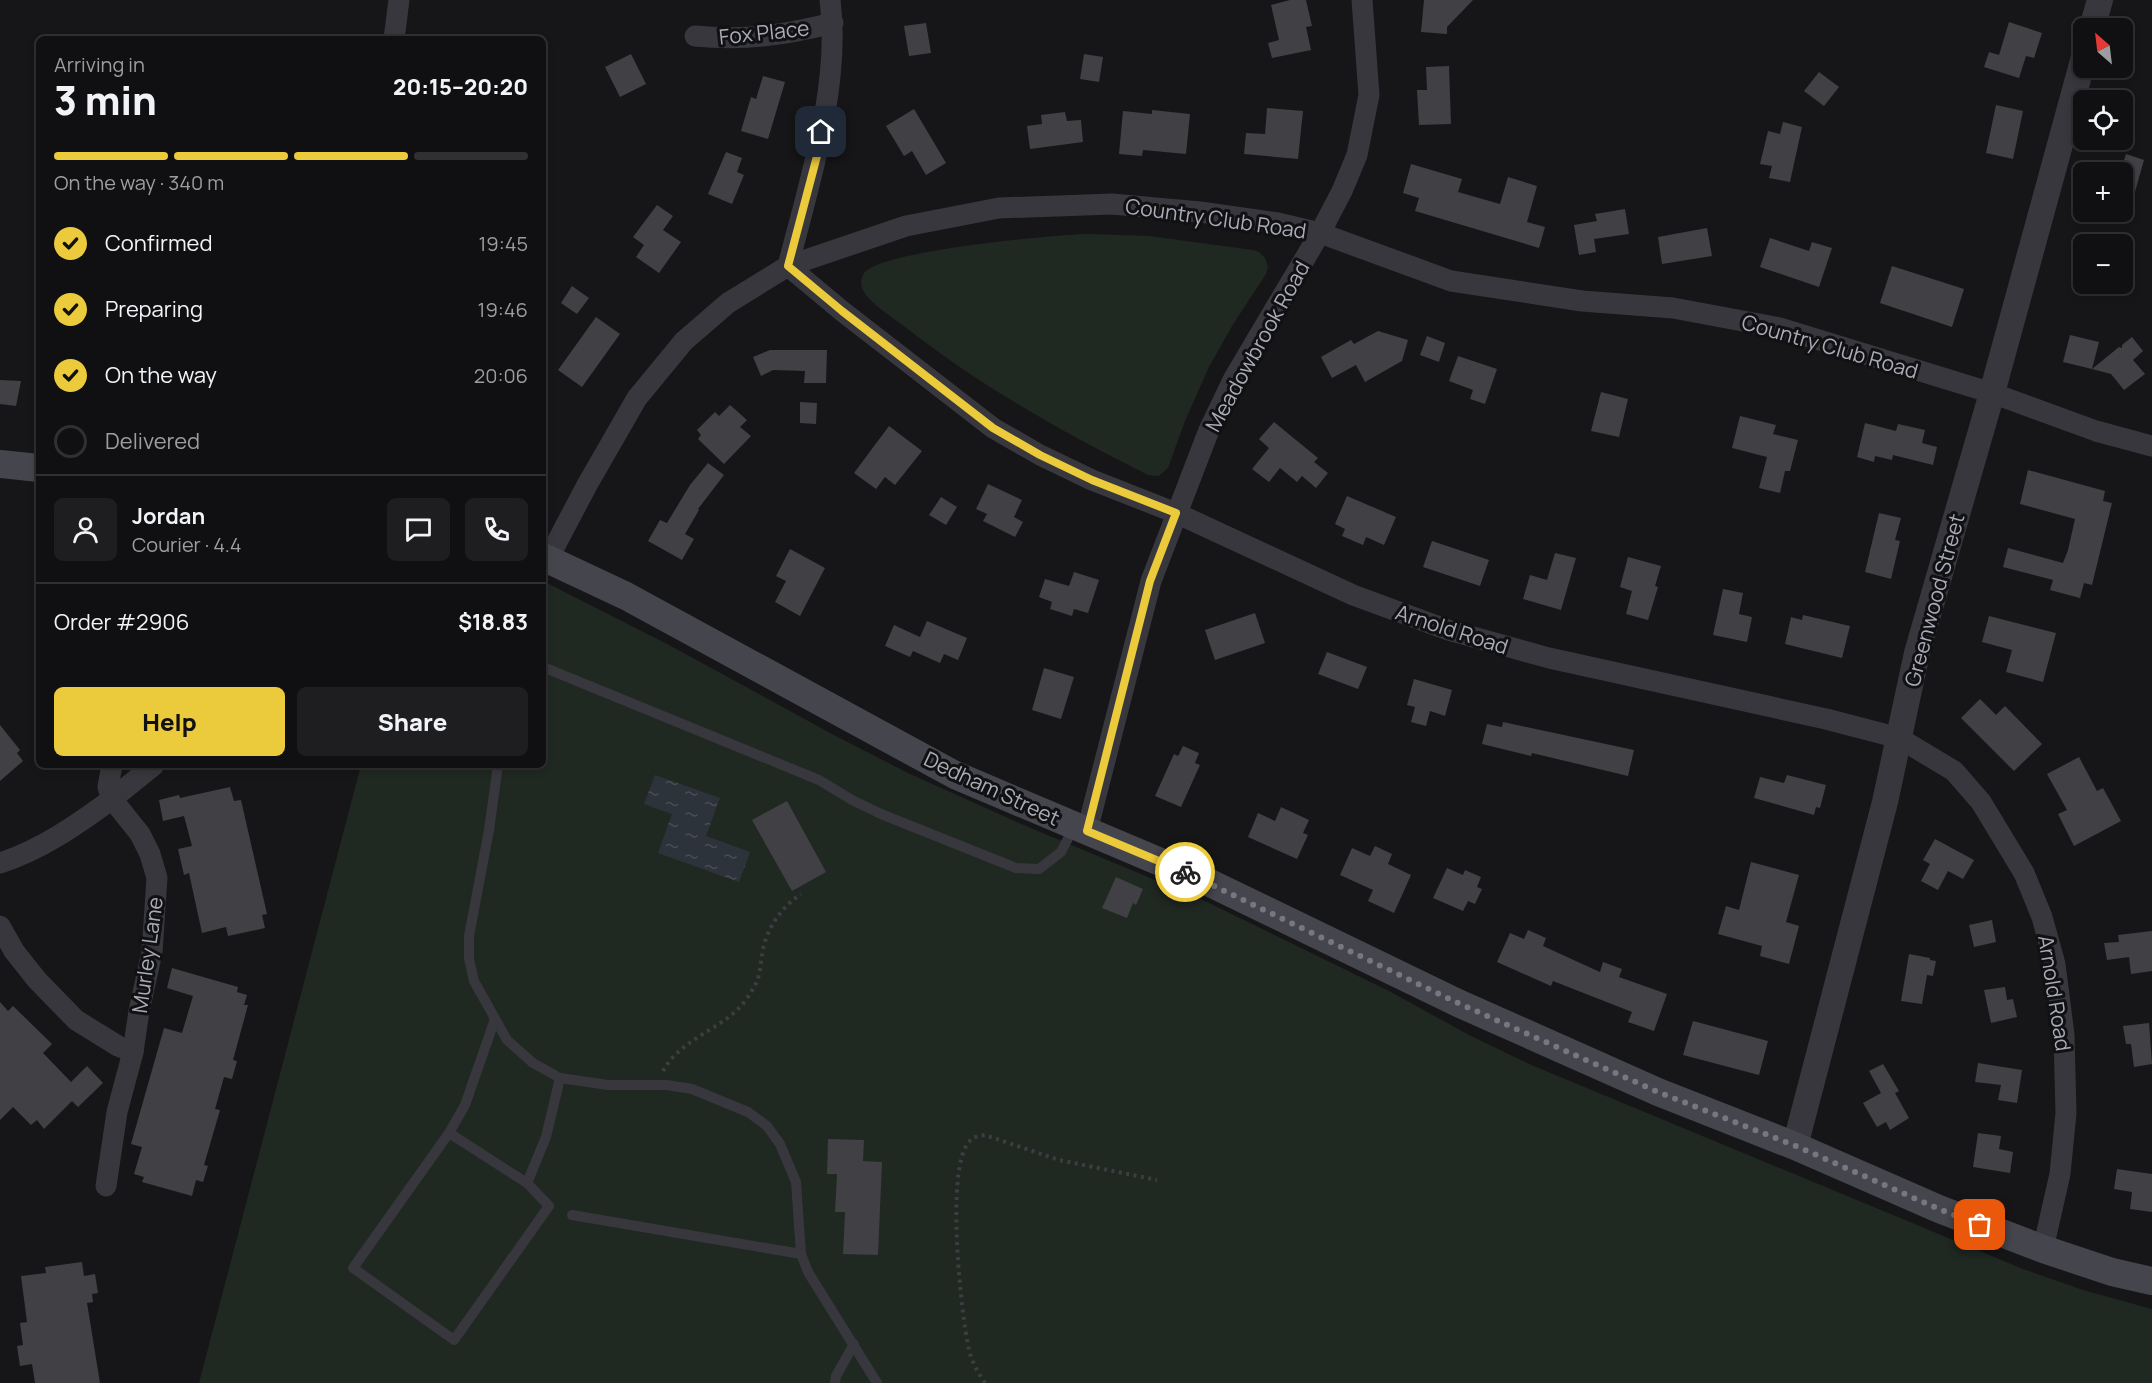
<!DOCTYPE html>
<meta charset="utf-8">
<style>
:root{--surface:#101012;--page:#1e1e20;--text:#f1f3f6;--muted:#9c9d9f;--line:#303032;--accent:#ebca3b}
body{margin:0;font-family:Manrope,sans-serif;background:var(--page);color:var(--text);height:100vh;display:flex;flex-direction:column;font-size:22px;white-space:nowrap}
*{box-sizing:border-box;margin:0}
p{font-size:20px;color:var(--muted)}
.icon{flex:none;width:33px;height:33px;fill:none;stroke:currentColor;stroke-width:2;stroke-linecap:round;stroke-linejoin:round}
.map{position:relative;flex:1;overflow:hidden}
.sheet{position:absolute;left:36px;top:36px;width:510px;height:732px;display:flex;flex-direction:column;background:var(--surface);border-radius:9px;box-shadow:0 3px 9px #0003,0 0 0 2px var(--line)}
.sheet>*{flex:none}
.needle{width:39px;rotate:332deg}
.tools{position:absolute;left:2073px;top:18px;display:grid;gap:12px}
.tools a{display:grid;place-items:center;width:60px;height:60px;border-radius:9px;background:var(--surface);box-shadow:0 3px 9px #0003,0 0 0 2px var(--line);font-size:30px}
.pin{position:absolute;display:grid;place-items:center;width:51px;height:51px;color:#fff;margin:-26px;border-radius:12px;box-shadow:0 3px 9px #0006}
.courier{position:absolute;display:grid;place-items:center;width:60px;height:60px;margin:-30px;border:4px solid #ebca3b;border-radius:50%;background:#fff;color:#222;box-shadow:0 2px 8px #0007}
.overview em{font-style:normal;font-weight:800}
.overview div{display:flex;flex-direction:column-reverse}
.overview{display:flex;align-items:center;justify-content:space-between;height:102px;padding:0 18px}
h1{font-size:39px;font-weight:800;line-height:45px}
.bar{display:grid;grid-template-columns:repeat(4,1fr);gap:9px 6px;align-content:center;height:72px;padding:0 18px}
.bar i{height:8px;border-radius:4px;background:var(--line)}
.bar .selected{background:var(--accent)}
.bar p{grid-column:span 4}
.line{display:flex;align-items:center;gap:15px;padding:0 18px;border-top:2px solid var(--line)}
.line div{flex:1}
.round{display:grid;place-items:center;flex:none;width:63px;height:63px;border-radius:9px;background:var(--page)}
ol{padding:0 18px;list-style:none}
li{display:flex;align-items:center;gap:18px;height:66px}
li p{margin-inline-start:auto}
li .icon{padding:6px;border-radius:50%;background:var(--accent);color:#111;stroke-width:4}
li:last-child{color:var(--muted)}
li i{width:33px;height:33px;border:3px solid var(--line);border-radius:50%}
.action{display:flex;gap:12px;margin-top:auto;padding:12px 18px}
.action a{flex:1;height:69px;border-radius:9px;background:var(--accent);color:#111;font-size:24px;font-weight:800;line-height:69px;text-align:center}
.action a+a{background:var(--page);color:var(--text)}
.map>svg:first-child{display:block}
</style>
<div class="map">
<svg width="2152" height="1383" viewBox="0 0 2152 1383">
<defs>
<pattern id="water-ripples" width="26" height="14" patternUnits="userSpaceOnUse" patternTransform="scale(1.5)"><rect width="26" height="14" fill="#2d333b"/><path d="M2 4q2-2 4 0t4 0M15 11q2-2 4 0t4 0" fill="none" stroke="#494e55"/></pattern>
</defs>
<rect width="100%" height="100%" fill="#161618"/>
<g fill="#202822">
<path d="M1088 234 1149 236 1253 250 1259 252 1265 258 1268 267 1266 274 1232 326 1209 367 1185 421 1168 468 1159 476 1148 475C1062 432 980 386 904 326 893 318 868 302 863 290 860 284 861 279 864 273 883 250 1052 235 1088 234Z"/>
<path d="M543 581 669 645 832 734 908 773 1026 826 1203 900 1389 991 1469 1035 1529 1064 2023 1269 2083 1290 2152 1309V1383H199L361 765H543Z"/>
</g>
<path fill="url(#water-ripples)" d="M655 775 720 798 706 836 750 852 739 882 658 853 672 814 644 804Z"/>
<g fill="#414045">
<path d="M1290 0H1306L1312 26 1306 27 1311 50 1272 58 1268 43 1279 40 1271 5Z"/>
<path d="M1424 0H1473L1447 27V34L1421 32Z"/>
<path d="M2009 22 2042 33 2034 58 2026 56 2019 78 1984 67 1989 52 1999 55Z"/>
<path d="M926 23 931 53 909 56 904 26Z"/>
<path d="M631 54 646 84 620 97 605 67Z"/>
<path d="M1084 54 1103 57 1099 82 1080 79Z"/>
<path d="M1449 66 1451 124 1419 125 1417 90H1427L1426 67Z"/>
<path d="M1819 72 1839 87 1824 106 1804 91Z"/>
<path d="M763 76 785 82 768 139 741 131 751 97 756 99Z"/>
<path d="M1996 105 2023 111 2013 159 1986 153Z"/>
<path d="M1267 108 1303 111 1298 159 1244 154 1246 133 1265 134Z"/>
<path d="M914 109 946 163 926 175 912 151 904 156 886 126Z"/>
<path d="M1152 110 1190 114 1186 154 1143 150 1142 156 1119 154 1123 111 1152 114Z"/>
<path d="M1065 112 1067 121 1081 120 1083 142 1030 149 1027 126 1042 124 1041 115Z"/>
<path d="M1783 122 1802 127 1790 182 1769 178 1772 166 1760 164 1768 131 1780 134Z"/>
<path d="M726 152 742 158 737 172 744 175 732 204 708 194Z"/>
<path d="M2126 154 2144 160 2127 220 2122 219V167Z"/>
<path d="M1411 164 1462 179 1458 192 1500 204 1508 177 1537 186 1527 222 1545 227 1539 248 1415 211 1419 198 1403 193Z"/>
<path d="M657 205 673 216 663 230 681 242 659 273 636 257 644 245 633 237Z"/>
<path d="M1625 209 1629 234 1594 239 1596 252 1579 255 1574 225 1597 221 1595 214Z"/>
<path d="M1707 228 1712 256 1662 264 1658 237Z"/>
<path d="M1770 238 1809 251 1812 242 1832 248 1819 287 1760 267Z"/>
<path d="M1892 266 1964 289 1952 327 1880 303Z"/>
<path d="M572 286 589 298 577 314 561 303Z"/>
<path d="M596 317 620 334 582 387 558 370Z"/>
<path d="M1378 331 1408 340 1402 361 1365 382 1356 365 1332 378 1321 357 1351 340 1354 344Z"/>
<path d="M2070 335 2099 342 2092 369 2063 362Z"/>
<path d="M1427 336 1445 343 1439 362 1420 355Z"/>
<path d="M2132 337 2143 351 2133 360 2145 374 2124 390 2111 374 2092 369 2119 347 2122 348V345Z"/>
<path d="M770 350H827L826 383H804L805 371 773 370 761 376 753 357Z"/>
<path d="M1458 356 1497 369 1485 404 1470 399 1473 390 1449 381Z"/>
<path d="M0 380 21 381 16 406 0 404Z"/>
<path d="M1601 392 1628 399 1619 437 1591 431Z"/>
<path d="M800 402 817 403 816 424 800 423Z"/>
<path d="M730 405 747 420 740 427 751 436 724 464 698 439 701 435 697 430 715 412 719 416Z"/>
<path d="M1740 416 1776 425 1773 434 1798 440 1790 471H1785L1780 493 1759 488 1767 457 1732 448Z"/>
<path d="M1274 422 1318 458 1314 462 1328 473 1316 488 1302 476 1297 482 1280 468 1269 482 1252 469 1269 448 1259 439Z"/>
<path d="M1865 423 1896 431 1898 424 1925 430 1922 443 1937 447 1933 465 1893 455 1892 460 1875 456 1874 462 1857 457Z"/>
<path d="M889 426 922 451 895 485 885 477 876 489 854 473Z"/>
<path d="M708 463 724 475 698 509 699 510 685 534 694 539 682 560 648 541 660 520 667 523 690 485Z"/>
<path d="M2028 470 2105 491 2103 501 2112 503 2092 585 2084 583 2080 598 2050 590 2053 580 2003 567 2008 548 2063 563 2068 550 2075 519 2020 504Z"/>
<path d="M988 484 1022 500 1014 517 1023 522 1015 537 983 521 987 514 976 509Z"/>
<path d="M1347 496 1396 517 1384 545 1366 537 1363 545 1342 536 1345 529 1335 524Z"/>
<path d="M941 497 957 507 946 525 929 515Z"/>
<path d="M1879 513 1901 518 1895 540 1900 541 1891 579 1865 572Z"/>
<path d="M1432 541 1489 560 1480 586 1423 567Z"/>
<path d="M790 549 825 568 800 616 775 602 786 581 776 576Z"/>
<path d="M1555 553 1576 558 1561 610 1523 599 1530 575 1547 580Z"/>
<path d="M1628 557 1661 566 1655 586 1658 587 1648 620 1626 614 1632 591 1620 587Z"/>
<path d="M1074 572 1099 580 1088 613 1074 609 1072 616 1050 609 1052 602 1039 597 1045 579 1069 586Z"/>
<path d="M1723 589 1743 593 1739 614 1752 617 1747 642 1713 635Z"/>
<path d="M1255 613 1265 643 1215 660 1205 630Z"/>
<path d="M1803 615 1850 626 1842 658 1785 644 1791 617 1802 620Z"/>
<path d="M1989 616 2056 633 2043 682 2006 672 2012 650 1982 642Z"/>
<path d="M927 621 967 638 958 660 944 654 940 663 913 651 910 657 885 646 894 625 920 637Z"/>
<path d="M1327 652 1367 667 1358 689 1318 674Z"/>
<path d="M1044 668 1074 677 1061 719 1032 710Z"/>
<path d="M1414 679 1452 690 1445 716 1430 711 1426 726 1411 722 1415 707 1407 705Z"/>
<path d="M1980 699 1996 715 2005 706 2042 744 2014 771 1961 718Z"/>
<path d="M1503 722 1634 750 1628 776 1532 753 1531 756 1482 744 1487 724 1502 727Z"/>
<path d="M0 725 20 750 17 753 23 761 0 781Z"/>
<path d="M1183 746 1199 753 1195 763 1200 765 1181 807 1155 796 1174 754 1178 756Z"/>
<path d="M2079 757 2097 791 2103 788 2121 821 2074 846 2058 814 2067 810 2047 774Z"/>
<path d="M1787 775 1826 785 1820 808 1816 807 1814 815 1754 798 1760 777 1784 783Z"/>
<path d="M230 787 234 801 241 800 267 914 262 915 265 928 228 936 226 927 202 933 189 873 184 875 178 849 192 846 184 816 163 821 159 800 179 795 180 798Z"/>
<path d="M787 801 826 872 792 891 752 820Z"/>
<path d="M1281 807 1309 820 1303 833 1308 835 1297 859 1248 837 1258 813 1275 821Z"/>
<path d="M1935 839 1974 860 1963 879 1948 871 1938 890 1921 881 1930 864 1923 860Z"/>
<path d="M1375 846 1392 854 1388 864 1411 875 1394 913 1368 901 1373 890 1340 875 1352 848 1370 856Z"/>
<path d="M1751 862 1799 875 1786 922 1799 926 1789 964 1760 956 1762 946 1718 934 1726 906 1739 910Z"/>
<path d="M1447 868 1463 875 1465 870 1481 877 1477 887 1482 889 1475 904 1468 901 1463 911 1433 898Z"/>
<path d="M1116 877 1143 889 1136 905 1133 903 1127 918 1102 908Z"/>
<path d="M1992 920 1996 942 1974 947 1969 925Z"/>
<path d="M1528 930 1546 938 1543 946 1600 972 1603 962 1622 969 1619 977 1667 994 1654 1031 1628 1022 1632 1012 1553 981 1551 986 1497 962 1510 933 1524 939Z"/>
<path d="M2152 931V971L2131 974 2129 957 2107 960 2104 943 2119 942 2118 935Z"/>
<path d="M1909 954 1930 958V960L1936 961 1933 976 1927 975 1922 1004 1901 1001Z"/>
<path d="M172 968 238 987 237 992 247 995 244 1005H248L233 1060 237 1061 232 1079 224 1077 215 1109 220 1110 204 1165 208 1166 203 1182 196 1180 192 1196 142 1182 144 1177 134 1174 142 1147 131 1144 164 1028 182 1033 193 996 167 988Z"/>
<path d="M2005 987 2007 1000 2013 999 2017 1017 1991 1023 1984 990Z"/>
<path d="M0 1002 8 1011 13 1006 52 1044 43 1053 71 1082 87 1066 103 1083 78 1107 72 1101 44 1129 37 1120 31 1125 13 1107 0 1120Z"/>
<path d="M1693 1021 1768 1041 1759 1075 1683 1055Z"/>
<path d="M2149 1023 2152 1064 2134 1067 2131 1044H2126L2123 1026Z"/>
<path d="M1978 1063 2022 1070 2017 1103 1998 1100 2001 1085 1975 1082Z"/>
<path d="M1883 1064 1899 1091 1895 1093 1909 1118 1890 1130 1886 1122 1877 1127 1863 1103 1881 1093 1869 1071Z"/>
<path d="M1978 1133 2001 1136 1999 1149 2013 1152 2010 1173 1973 1167Z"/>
<path d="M828 1139 864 1140 863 1161 882 1162 878 1255 843 1254 845 1212H835L837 1174H827Z"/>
<path d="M2117 1169 2152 1174V1212L2130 1209 2132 1192 2114 1189Z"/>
<path d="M82 1262 84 1276 95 1274 98 1293 92 1294 93 1302 87 1303 100 1383H35L32 1364 20 1366 17 1346 23 1345 20 1323 27 1322 21 1276 46 1273 45 1267Z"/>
</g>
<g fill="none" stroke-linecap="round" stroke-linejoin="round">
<g stroke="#3d3e44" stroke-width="4" stroke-dasharray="3 4.5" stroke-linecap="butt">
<path d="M663 1071C680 1040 717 1031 740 1007 744 1003 748 997 751 992 763 975 759 963 764 945 769 925 784 905 801 894"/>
<path d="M985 1383C978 1373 972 1362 969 1350 961 1314 945 1168 969 1142 973 1136 979 1136 985 1135L1059 1160 1157 1180"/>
</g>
<g stroke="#37373d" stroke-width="10">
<path d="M543 667 819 780 852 800 881 814 1016 868 1039 869 1061 852 1074 827"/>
<path d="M498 765 489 830 469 936V959L474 981 507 1040 533 1063 560 1078 608 1085H667L692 1089 748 1112 767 1126 780 1144 796 1182 801 1254 808 1272 877 1383"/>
<path d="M449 1133 527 1183 549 1206 454 1340 353 1268 449 1133 465 1105 495 1019"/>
<path d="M527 1183 546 1137 560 1078"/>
<path d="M572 1215 801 1254"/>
<path d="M835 1383 836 1376 854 1344"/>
</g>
<g stroke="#37373d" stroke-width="21">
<path d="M830 0C841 85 809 184 788 266L842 311 993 428 1040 455 1092 480 1176 513 1353 595 1448 630 1549 658 1826 719 1899 738 1954 771 1981 802 2024 873 2042 917 2055 964 2064 1035 2066 1113 2060 1174 2043 1249"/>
<path d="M695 36C746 41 784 35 833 23"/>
<path d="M394 39 399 0"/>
<path d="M548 559 587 485 637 398 684 341 728 303 788 266 906 226 999 208 1112 204 1200 212 1278 223 1320 233 1451 281 1582 301 1673 308 1780 328 1992 393 2096 431 2152 446"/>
<path d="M112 765 108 787 112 799 154 765"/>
<path d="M1087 831 1151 581 1209 430 1234 378 1320 233 1342 191 1357 155 1369 95 1362 0"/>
<path d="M0 863C41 850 78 824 112 799L140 834 150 854 157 878 152 952 139 1011 133 1052 117 1112 106 1186"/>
<path d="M0 926 14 951 37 980 76 1020 118 1046 133 1052"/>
</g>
<g stroke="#37373d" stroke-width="26">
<path d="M2092 28 2100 0"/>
<path d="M1795 1146 1885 802 1917 653 1992 393 2084 57"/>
</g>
<g stroke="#45464d" stroke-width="28">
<path d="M0 464 39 468"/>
<path d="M543 557 626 596 955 775 1210 883 1458 1003 1658 1092 1795 1146 1939 1209 2043 1249 2112 1272 2152 1281"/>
</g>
</g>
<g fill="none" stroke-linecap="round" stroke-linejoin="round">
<path stroke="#76777f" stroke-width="6" stroke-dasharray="0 10.8" d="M1185 872 1458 1003 1658 1092 1796 1146 1939 1209 1980 1225"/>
<path stroke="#ebca3b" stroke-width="8" d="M821 132 817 156 788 266 842 311 993 428 1040 455 1092 480 1176 513 1150 581 1087 831 1185 872"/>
</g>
<g text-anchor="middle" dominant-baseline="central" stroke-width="6" stroke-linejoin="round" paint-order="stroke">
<g font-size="21" fill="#a9abb7" stroke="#111113">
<text transform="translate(764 32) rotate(-6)">Fox Place</text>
<text transform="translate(1216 218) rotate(8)">Country Club Road</text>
<text transform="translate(1257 346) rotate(-61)">Meadowbrook Road</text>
<text transform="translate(1830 346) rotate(16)">Country Club Road</text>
<text transform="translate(1934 600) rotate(-75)">Greenwood Street</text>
<text transform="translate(1452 629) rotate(18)">Arnold Road</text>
<text transform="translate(992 788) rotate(25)">Dedham Street</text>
<text transform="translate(147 955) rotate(-82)">Murley Lane</text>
<text transform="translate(2055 993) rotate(81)">Arnold Road</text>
</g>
</g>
</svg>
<div class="tools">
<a><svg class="needle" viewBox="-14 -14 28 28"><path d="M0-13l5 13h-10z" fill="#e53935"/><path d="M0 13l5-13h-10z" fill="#9c9d9f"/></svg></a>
<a><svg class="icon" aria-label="locate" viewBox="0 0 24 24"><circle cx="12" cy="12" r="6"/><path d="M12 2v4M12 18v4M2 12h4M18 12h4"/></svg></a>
<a>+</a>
<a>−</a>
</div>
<div class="pin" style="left:1980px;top:1225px;background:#ea580c"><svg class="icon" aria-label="bag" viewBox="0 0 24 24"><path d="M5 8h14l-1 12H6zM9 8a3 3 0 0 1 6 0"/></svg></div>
<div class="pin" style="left:821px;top:132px;background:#1f2937"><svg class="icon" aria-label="home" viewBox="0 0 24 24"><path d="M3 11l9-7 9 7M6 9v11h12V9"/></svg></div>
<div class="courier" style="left:1185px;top:872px"><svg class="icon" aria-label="bike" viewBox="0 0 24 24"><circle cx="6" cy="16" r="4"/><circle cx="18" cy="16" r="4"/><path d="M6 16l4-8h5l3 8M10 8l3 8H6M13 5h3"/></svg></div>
<section class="sheet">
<div class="overview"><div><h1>3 min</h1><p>Arriving in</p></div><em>20:15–20:20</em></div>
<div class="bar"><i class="selected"></i><i class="selected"></i><i class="selected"></i><i></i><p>On the way · 340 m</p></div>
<ol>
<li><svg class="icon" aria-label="check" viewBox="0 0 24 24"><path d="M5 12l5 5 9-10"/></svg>Confirmed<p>19:45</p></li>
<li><svg class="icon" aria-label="check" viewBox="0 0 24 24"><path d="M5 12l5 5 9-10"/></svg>Preparing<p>19:46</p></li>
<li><svg class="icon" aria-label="check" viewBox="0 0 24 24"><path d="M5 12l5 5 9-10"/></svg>On the way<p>20:06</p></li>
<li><i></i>Delivered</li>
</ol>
<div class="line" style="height:108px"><a class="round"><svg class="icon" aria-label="person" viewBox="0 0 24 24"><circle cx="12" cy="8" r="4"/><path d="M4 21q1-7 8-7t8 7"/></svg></a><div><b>Jordan</b><p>Courier · 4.4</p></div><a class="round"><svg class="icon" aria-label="chat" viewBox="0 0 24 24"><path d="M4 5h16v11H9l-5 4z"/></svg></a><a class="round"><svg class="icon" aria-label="phone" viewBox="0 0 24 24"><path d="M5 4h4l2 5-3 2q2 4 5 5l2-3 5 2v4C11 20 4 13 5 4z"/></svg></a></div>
<div class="line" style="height:78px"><div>Order #2906</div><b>$18.83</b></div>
<div class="action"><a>Help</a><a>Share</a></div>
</section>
</div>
